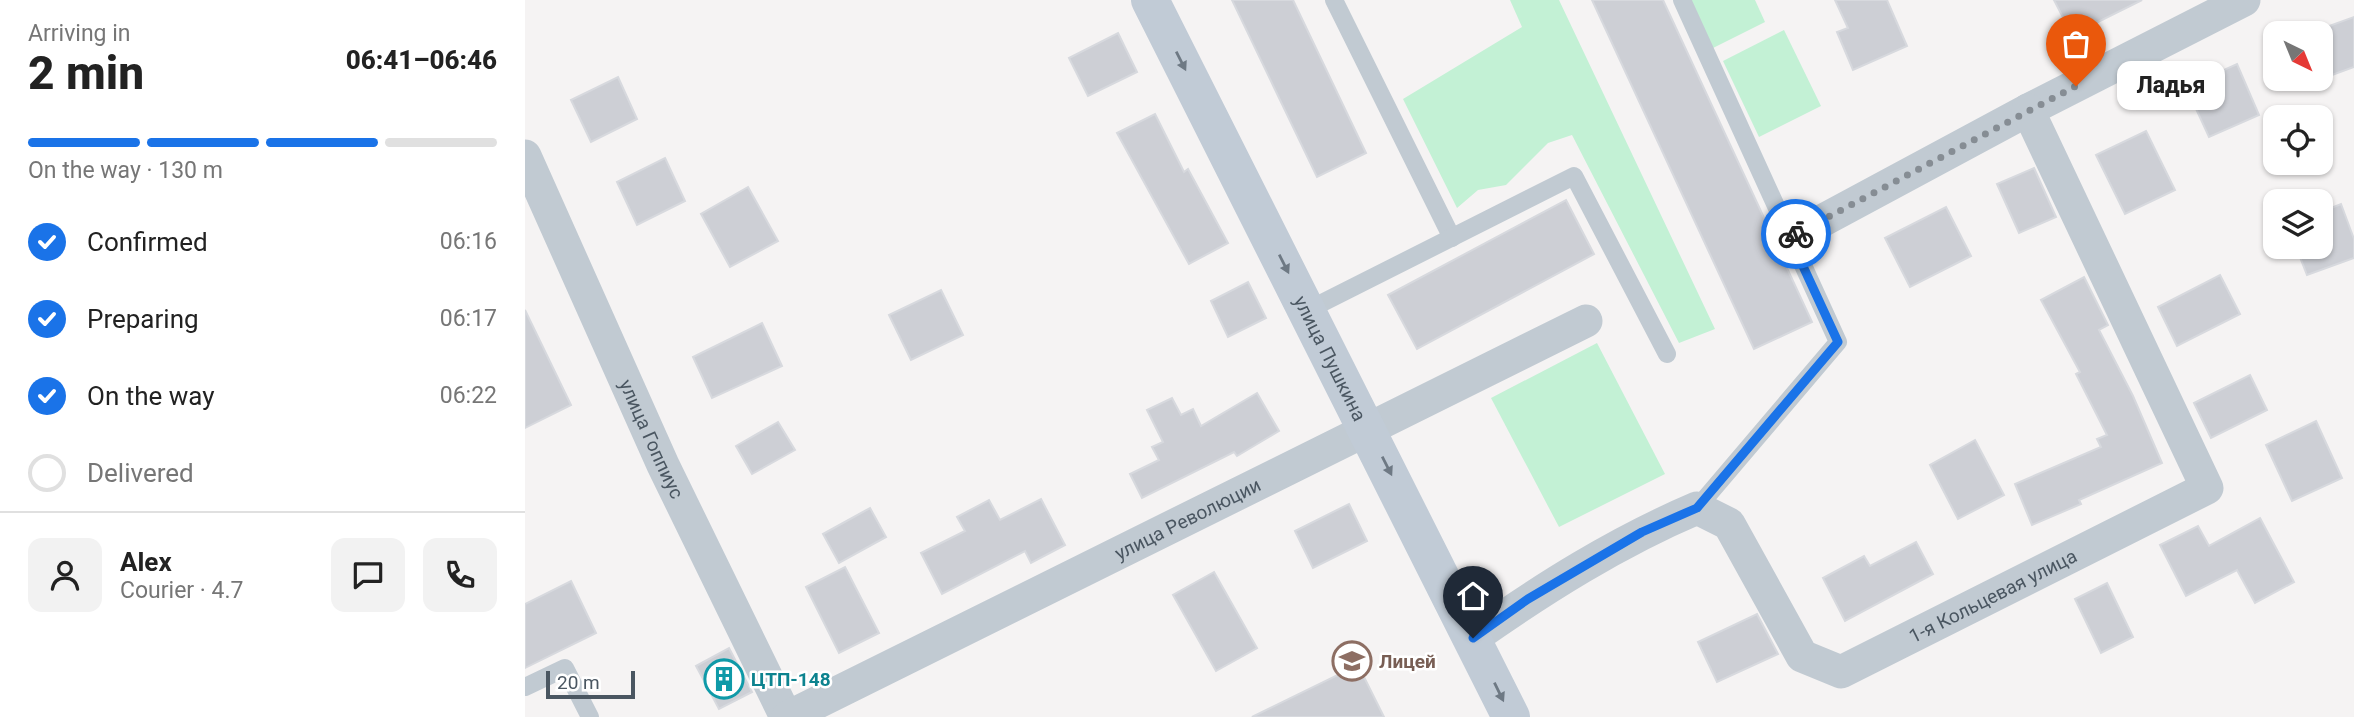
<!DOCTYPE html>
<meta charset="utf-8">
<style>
:root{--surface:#fff;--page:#f2f2f2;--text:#222;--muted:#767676;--line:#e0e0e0;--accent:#1a73e8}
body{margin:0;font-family:Roboto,sans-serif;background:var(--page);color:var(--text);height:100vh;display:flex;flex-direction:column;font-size:26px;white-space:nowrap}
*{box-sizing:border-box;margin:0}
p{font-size:23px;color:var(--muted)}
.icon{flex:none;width:38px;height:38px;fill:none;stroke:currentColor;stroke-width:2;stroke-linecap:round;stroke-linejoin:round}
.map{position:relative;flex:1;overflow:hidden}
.panel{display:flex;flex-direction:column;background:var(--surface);width:525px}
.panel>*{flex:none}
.needle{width:46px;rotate:137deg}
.buttons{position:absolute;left:1738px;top:21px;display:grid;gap:14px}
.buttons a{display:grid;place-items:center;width:70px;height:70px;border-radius:14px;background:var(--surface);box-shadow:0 2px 5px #0004;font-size:35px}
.scale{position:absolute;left:21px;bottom:18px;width:89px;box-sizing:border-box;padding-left:7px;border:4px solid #4a5661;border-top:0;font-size:19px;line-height:24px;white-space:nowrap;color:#4a5661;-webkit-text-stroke:5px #fff;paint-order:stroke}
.pin{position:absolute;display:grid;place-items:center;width:60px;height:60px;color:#fff;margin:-72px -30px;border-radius:50% 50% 50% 0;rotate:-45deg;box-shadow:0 0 7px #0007}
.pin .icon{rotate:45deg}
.courier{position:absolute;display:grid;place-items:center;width:70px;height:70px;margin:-35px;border:5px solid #1a73e8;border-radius:50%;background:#fff;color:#222;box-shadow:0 2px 9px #0007}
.bubble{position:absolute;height:49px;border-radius:14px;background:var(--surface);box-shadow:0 2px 5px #0004;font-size:23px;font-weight:800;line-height:49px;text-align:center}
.overview em{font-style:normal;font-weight:800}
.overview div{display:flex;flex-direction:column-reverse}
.overview{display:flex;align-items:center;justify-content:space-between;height:119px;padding:0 28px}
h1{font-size:46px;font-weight:800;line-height:52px}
.bar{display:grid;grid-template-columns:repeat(4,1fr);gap:10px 7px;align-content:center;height:84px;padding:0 28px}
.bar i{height:9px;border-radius:5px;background:var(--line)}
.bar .on{background:var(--accent)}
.bar p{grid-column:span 4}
.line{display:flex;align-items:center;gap:18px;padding:0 28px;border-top:2px solid var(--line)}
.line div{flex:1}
.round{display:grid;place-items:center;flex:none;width:74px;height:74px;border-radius:14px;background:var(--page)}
ol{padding:0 28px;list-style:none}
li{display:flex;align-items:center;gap:21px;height:77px}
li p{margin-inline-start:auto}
li .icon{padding:7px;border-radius:50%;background:var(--accent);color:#fff;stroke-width:4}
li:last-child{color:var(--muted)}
li i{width:38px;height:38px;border:4px solid var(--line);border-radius:50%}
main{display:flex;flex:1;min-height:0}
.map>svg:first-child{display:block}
</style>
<main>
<section class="panel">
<div class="overview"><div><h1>2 min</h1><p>Arriving in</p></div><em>06:41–06:46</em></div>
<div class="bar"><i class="on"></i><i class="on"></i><i class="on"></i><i></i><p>On the way · 130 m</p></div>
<ol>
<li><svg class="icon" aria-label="check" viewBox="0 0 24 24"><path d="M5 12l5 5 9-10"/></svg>Confirmed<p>06:16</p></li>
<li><svg class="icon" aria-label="check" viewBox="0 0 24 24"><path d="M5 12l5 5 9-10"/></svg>Preparing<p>06:17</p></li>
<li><svg class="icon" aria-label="check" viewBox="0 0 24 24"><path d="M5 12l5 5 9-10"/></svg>On the way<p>06:22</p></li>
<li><i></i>Delivered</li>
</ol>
<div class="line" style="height:126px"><a class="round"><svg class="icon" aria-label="person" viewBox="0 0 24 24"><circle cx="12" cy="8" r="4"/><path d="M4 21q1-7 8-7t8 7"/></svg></a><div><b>Alex</b><p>Courier · 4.7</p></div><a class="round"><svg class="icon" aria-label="chat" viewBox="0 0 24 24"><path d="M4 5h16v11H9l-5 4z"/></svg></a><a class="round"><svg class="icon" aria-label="phone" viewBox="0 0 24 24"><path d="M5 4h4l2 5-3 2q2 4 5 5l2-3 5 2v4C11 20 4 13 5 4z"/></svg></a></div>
</section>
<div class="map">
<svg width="1829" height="717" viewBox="0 0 1829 717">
<rect width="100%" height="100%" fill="#f5f3f3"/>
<g fill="#c3f1d5">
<path d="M985 0H1034L1190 329 1154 343 1047 135 1023 143 981 185 953 190 932 208 878 99 997 27Z"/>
<path d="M1166 0H1230L1240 22 1188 48Z"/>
<path d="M1259 30 1296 106 1234 137 1198 61Z"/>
<path d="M1072 343 1140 474 1034 527 966 398Z"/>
</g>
<g fill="#cdcfd5" stroke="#d7d9de" stroke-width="2">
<path d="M707 0H768L841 153 792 177Z"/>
<path d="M1067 0H1138L1247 235 1248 246 1256 255 1287 322 1229 349Z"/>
<path d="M1310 0H1362L1382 46 1328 70 1312 32 1323 28Z"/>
<path d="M1529 0H1617L1547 35Z"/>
<path d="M1829 17V67L1796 79V29Z"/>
<path d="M593 33 612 72 563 96 544 58Z"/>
<path d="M1712 64 1734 115 1684 137 1661 87Z"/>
<path d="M93 77 112 119 66 142 46 100Z"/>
<path d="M630 114 659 172 663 169 703 243 664 264 592 133Z"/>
<path d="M1621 131 1650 190 1600 214 1571 155Z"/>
<path d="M140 158 160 201 112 225 92 182Z"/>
<path d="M1509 168 1531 217 1494 233 1472 184Z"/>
<path d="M223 187 253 241 205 267 176 214Z"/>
<path d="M1041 200 1069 254 892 349 863 295Z"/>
<path d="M1816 204 1829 239V258L1782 275 1771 247H1796V212Z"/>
<path d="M1421 207 1446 256 1385 287 1360 238Z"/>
<path d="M1695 275 1715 314 1652 346 1633 307Z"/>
<path d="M1559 277 1583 325 1574 330 1608 396 1637 463 1554 500 1556 504 1507 525 1490 484 1576 447 1572 439 1582 435 1551 374 1555 372 1516 300Z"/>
<path d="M723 282 741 318 703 337 686 301Z"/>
<path d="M416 290 438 335 386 360 364 315Z"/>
<path d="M0 310 46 405 0 428Z"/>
<path d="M237 323 257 366 187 398 168 357Z"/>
<path d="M1725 375 1742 410 1686 438 1669 403Z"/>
<path d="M732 393 754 431 712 456 709 452 617 498 605 474 634 460 627 447 638 442 622 410 647 398 656 415 668 409 676 426Z"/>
<path d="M1791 421 1817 478 1767 501 1741 445Z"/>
<path d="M253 422 270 450 227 474 211 446Z"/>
<path d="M1450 440 1479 495 1433 519 1405 465Z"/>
<path d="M516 499 540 545 506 563 500 551 417 594 396 553 440 531 432 517 464 500 475 520Z"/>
<path d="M824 504 842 541 788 568 770 531Z"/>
<path d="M345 508 361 537 314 563 298 534Z"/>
<path d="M1735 518 1769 582 1730 603 1712 570 1661 596 1635 545 1673 526 1684 546Z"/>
<path d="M1391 542 1408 574 1320 621 1298 578 1339 556 1345 566Z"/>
<path d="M320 567 354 633 314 653 281 587Z"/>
<path d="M689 572 732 648 691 671 648 595Z"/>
<path d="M46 581 71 633 0 668V604Z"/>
<path d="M1582 583 1608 637 1576 653 1550 599Z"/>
<path d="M1232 614 1253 654 1192 682 1173 642Z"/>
<path d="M204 648 227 692 194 709 171 666Z"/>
<path d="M833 665 859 717H727Z"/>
</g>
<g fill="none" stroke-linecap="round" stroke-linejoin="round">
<g stroke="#c1cad2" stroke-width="18">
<path d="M809 0 927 238"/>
<path d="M1157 0 1313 342 1172 508"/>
<path d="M783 310 1049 176 1142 354"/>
<path d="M0 687 40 668 65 717"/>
</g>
<g stroke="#c1cad2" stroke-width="33">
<path id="s1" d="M0 156 138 465 261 717"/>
<path d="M1265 238 1503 110 1719 0"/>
<path id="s2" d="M948 638C1019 588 1092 542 1172 508L1204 524 1277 656 1316 672 1682 488 1503 110"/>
<path id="s3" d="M263 717 1061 321"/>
</g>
<path stroke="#c1cbd6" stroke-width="38" id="s4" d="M625 0 986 717"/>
</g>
<defs><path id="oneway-solid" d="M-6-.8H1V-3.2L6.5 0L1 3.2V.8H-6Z" transform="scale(1.75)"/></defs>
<g fill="#6e7984">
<use href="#oneway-solid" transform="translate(656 61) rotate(63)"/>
<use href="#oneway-solid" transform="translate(759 264) rotate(63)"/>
<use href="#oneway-solid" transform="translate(862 466) rotate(63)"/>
<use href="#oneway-solid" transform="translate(974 692) rotate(64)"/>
</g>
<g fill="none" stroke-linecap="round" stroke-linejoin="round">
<path stroke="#868d94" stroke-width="7" stroke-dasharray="0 12.6" d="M1271 234 1551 86"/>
<path stroke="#1a73e8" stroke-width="9" d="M948 638 1003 599 1117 532 1172 508 1313 342 1265 238 1271 234"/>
</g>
<defs>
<g id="school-ring" transform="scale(2.0125)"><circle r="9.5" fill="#fff" stroke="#8d6e63" stroke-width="1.5"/><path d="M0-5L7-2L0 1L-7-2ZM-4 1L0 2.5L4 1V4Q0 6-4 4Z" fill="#8d6e63"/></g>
<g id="building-ring" transform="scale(2.0125)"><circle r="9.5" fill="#fff" stroke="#0f9aa8" stroke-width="1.5"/><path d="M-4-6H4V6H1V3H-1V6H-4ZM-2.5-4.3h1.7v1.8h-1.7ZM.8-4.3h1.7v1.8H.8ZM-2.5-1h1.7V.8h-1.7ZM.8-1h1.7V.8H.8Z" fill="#0f9aa8"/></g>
</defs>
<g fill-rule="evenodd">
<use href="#school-ring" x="827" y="661"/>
<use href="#building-ring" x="199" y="679"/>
</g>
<g text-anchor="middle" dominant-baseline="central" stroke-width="5" stroke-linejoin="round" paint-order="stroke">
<g font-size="19" fill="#4a5661" stroke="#fff">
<text stroke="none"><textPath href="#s4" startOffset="401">улица Пушкина</textPath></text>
<text stroke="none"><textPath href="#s1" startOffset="310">улица Гоппиус</textPath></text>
<text stroke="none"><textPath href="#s3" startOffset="446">улица Революции</textPath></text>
<text stroke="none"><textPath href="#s2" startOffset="658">1-я Кольцевая улица</textPath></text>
</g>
<g font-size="19" font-weight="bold" fill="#785e54" stroke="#fff" text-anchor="start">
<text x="854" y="661">Лицей</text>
</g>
<g font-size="19" font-weight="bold" fill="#0d838f" stroke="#fff" text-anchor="start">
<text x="226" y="679">ЦТП-148</text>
</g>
</g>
</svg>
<div class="buttons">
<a><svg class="needle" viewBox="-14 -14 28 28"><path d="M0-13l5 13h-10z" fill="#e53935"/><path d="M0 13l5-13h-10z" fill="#767676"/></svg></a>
<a><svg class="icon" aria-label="locate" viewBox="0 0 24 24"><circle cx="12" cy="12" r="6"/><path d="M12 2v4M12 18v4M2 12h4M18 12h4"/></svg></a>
<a><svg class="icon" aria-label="layers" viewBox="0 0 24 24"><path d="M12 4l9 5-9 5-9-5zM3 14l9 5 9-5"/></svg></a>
</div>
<div class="scale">20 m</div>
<div class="pin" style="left:1551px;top:86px;background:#ea580c"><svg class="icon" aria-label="bag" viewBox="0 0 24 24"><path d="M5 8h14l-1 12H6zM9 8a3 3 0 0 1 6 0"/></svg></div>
<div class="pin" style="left:948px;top:638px;background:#1f2937"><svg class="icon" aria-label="home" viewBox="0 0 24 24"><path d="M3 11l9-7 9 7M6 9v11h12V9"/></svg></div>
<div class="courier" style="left:1271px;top:234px"><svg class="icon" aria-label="bike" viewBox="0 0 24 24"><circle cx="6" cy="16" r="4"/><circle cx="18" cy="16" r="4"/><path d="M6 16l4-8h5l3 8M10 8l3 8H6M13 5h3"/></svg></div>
<div class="bubble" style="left:1592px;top:61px;width:108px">Ладья</div>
</div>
</main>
